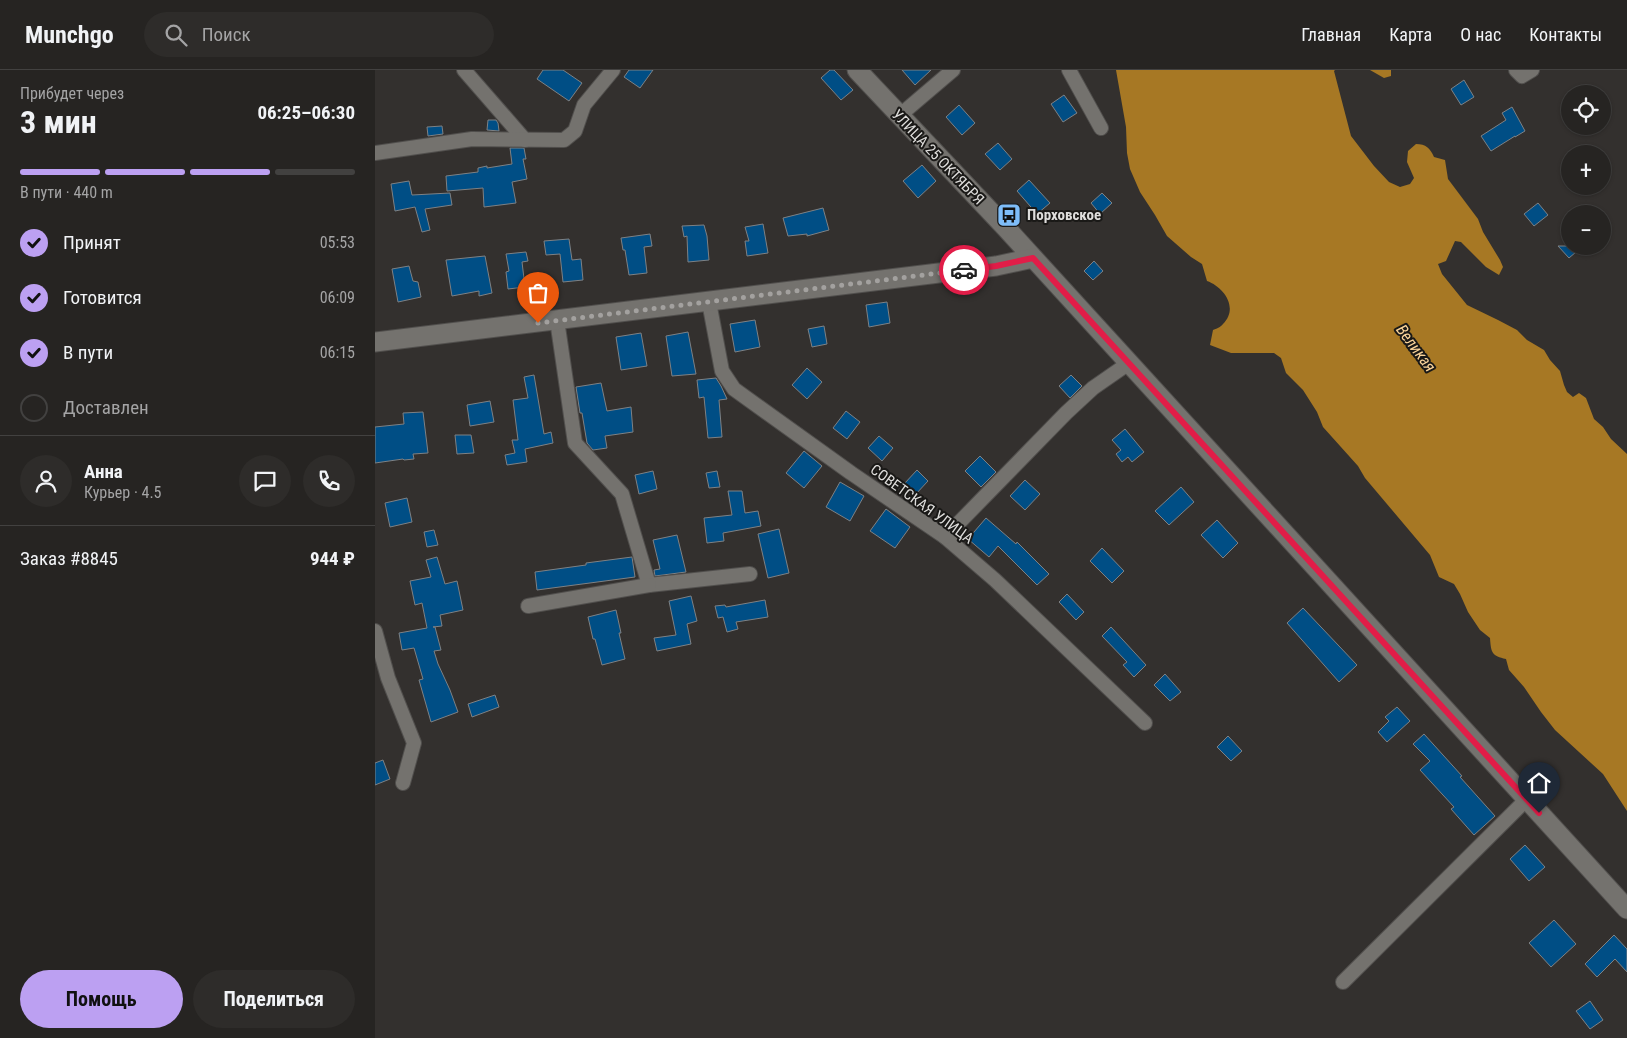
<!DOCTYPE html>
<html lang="ru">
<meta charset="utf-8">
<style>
:root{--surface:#262422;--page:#2e2c2a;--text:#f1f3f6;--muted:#a4a4a5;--line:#424140;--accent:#bca0f2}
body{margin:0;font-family:"Roboto Condensed",sans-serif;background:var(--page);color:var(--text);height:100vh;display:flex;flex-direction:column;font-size:19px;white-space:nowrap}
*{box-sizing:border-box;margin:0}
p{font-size:16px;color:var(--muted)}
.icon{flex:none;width:28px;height:28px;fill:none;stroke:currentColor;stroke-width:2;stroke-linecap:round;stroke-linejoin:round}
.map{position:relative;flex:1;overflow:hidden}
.drawer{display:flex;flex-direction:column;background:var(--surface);width:375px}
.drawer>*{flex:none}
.controls{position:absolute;left:1186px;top:15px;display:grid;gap:10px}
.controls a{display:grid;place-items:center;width:50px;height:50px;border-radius:50%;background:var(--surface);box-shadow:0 1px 4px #0004,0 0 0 1px var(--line);font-size:25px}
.pin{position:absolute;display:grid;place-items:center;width:42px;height:42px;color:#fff;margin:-51px -21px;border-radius:50% 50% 50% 0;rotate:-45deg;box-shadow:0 0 5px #0007}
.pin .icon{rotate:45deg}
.courier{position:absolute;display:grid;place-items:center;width:50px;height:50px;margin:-25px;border:4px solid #e11d48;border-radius:50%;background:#fff;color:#222;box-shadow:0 1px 6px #0007}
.summary em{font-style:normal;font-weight:700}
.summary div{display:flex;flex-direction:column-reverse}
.summary{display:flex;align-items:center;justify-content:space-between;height:85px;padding:0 20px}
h1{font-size:32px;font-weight:700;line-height:38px}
.bar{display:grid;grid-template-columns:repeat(4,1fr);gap:8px 5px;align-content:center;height:60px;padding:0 20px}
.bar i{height:6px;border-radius:4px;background:var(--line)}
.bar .current{background:var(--accent)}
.bar p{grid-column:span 4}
.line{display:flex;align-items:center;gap:12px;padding:0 20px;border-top:1px solid var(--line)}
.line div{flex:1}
.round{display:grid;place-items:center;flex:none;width:52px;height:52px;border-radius:26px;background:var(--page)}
ol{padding:0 20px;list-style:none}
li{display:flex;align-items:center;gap:15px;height:55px}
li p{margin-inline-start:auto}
li .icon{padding:5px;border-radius:50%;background:var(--accent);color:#111;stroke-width:4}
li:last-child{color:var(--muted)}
li i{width:28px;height:28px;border:2px solid var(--line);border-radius:50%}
.action{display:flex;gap:10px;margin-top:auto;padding:10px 20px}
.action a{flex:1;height:58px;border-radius:30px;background:var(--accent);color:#111;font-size:20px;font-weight:700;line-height:58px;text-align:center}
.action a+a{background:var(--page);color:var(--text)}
header{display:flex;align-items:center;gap:30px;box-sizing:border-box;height:70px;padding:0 25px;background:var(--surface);border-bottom:1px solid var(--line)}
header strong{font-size:24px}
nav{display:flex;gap:28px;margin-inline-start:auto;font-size:18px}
.search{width:350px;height:45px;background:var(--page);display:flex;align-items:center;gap:12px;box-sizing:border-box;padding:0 18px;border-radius:28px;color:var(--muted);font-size:19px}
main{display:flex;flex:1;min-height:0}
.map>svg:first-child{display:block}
</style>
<header>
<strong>Munchgo</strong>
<div class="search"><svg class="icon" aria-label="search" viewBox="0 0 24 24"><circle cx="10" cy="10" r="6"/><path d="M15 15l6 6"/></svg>Поиск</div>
<nav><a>Главная</a><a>Карта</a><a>О нас</a><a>Контакты</a></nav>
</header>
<main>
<section class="drawer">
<div class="summary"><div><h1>3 мин</h1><p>Прибудет через</p></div><em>06:25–06:30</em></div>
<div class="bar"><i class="current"></i><i class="current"></i><i class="current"></i><i></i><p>В пути · 440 m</p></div>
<ol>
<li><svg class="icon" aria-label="check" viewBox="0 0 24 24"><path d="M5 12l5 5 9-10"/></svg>Принят<p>05:53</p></li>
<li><svg class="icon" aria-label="check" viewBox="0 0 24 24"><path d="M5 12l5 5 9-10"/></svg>Готовится<p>06:09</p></li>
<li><svg class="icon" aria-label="check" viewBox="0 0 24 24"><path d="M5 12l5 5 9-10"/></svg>В пути<p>06:15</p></li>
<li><i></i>Доставлен</li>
</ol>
<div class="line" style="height:90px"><a class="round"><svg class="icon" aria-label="person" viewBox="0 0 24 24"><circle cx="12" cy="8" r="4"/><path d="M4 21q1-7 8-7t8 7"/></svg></a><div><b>Анна</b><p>Курьер · 4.5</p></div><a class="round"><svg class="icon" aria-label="chat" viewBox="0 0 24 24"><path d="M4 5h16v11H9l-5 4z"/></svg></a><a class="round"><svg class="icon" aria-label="phone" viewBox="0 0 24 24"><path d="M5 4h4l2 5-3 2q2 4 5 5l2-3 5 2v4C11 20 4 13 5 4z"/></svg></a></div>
<div class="line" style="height:65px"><div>Заказ #8845</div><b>944 ₽</b></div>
<div class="action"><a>Помощь</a><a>Поделиться</a></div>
</section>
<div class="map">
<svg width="1252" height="968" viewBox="0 0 1252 968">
<rect width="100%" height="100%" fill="#33302e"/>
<g fill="#a77824">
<path d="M741 0H960L959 1 976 66 999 96 1014 112 1025 117 1035 114 1039 108 1032 92 1033 81 1041 74C1051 74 1055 78 1059 87L1070 90 1073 109 1103 149 1108 162 1125 190 1128 197 1124 205 1111 197 1086 172 1080 171 1071 191 1063 194 1067 204 1092 235 1123 250 1142 260 1152 270 1169 280 1175 290 1185 301 1189 315 1192 322 1198 327 1204 323 1211 328 1219 349 1228 357 1236 369 1252 384V741L1228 704 1180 660 1166 642 1149 617 1134 600 1131 589C1117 586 1116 583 1115 568L1105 560 1093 542 1085 524 1079 514 1064 507 1055 485 990 408 983 396 948 357 942 342 928 320 911 303 906 288 899 283H856L835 275 838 260C841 259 846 257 848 254 864 238 849 217 832 211L827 194 816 187 792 166 780 145 765 122 755 99 752 83 751 57Z"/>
<path d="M995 0H1016V6L1009 8Z"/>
</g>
<g fill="#004e85" stroke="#7e8184">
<path d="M168 0H188L207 13 194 31 162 9Z"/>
<path d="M254 0H278L265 18 249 7Z"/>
<path d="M455 0H459L478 20 466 30 446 8Z"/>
<path d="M527 0H556L540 15Z"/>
<path d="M1089 10 1099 27 1086 35 1076 19Z"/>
<path d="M689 25 702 43 688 52 676 34Z"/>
<path d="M584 35 600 53 587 65 571 47Z"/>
<path d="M1137 37 1150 61 1140 67V66L1116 81 1106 66 1131 50 1127 43Z"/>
<path d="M113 50H121L123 53 124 61 112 60Z"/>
<path d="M67 56 68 64 53 66 52 57Z"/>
<path d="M623 73 637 89 625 100 610 84Z"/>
<path d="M135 78H149L151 89H148L152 109 137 112 141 133 109 137 108 118 72 121 71 106 103 102V98L112 96V98L137 94Z"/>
<path d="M547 95 561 111 543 128 528 111Z"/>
<path d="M654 110 675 133 662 144 642 121Z"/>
<path d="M34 111 37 125 75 123 77 135 50 139 55 160 47 162 40 137 20 141 16 114Z"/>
<path d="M727 123 737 133 725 144 716 133Z"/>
<path d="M1163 133 1173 145 1159 156 1149 144Z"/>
<path d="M448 138 454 160 432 166V164L413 166 408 148Z"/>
<path d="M388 154 393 183 372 186 370 171H374L370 157Z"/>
<path d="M329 155 332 166 334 190 313 192 312 166 309 167 307 156Z"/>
<path d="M275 164 277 176 269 177 272 203 254 205 250 180H248L246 168Z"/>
<path d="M194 169 197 190 206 189 208 210 188 212 185 184 171 185 169 171Z"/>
<path d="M1183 176H1208L1194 188Z"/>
<path d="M151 182 153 191 147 192 150 217 133 219 131 202 134 201 131 184Z"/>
<path d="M110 186 117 223 104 226V221L77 226 71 190Z"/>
<path d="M719 191 728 201 718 210 709 201Z"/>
<path d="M34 196 38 211 43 212 46 227 23 232 17 199Z"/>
<path d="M512 232 515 253 494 257 491 235Z"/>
<path d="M380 250 385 277 360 282 355 254Z"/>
<path d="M449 256 452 274 437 277 433 259Z"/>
<path d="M313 262 321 304 297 306 291 266Z"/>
<path d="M266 263 272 296 246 300 241 267Z"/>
<path d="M432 298 447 312 432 329 417 315Z"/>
<path d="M159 305 169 364 176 362 178 373 150 379 152 392 132 395 130 385 140 383 137 370H143L138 330 153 328 149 307Z"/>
<path d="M696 305 707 316 695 328 684 316Z"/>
<path d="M341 308 346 316 352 329 344 330 347 367 333 368 329 327 324 328 322 310Z"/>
<path d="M226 313 232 341 256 337 258 362 230 366 232 378 218 380 212 373 207 343H205L201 317Z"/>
<path d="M115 331 119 352 95 356 92 335Z"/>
<path d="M471 341 485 352 472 369 458 358Z"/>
<path d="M48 342 53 383 38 384 39 389 29 390 28 389 0 393V357L29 354 28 343Z"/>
<path d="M750 359 769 382 757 392 753 387 747 392 741 384 746 380 737 370Z"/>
<path d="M80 365H96L99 383 82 384Z"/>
<path d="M504 366 518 378 507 391 493 378Z"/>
<path d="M429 381 447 396 429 418 411 403Z"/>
<path d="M605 386 621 402 606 417 590 401Z"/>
<path d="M542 400 553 411 540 425 529 414Z"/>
<path d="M278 401 282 419 264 424 260 405Z"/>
<path d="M342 401 345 417 334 418 331 403Z"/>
<path d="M650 410 665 424 650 440 635 426Z"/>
<path d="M465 412 489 426 475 451 451 437Z"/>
<path d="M806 417 819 432 794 455 780 441Z"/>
<path d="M353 421H367L370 443 383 441 386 456 348 463 349 471 332 473 329 448 357 445Z"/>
<path d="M32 428 37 452 15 457 10 433Z"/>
<path d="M511 439 535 457 520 478 495 461Z"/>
<path d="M611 448 641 474 642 472 674 504 662 515 623 476 614 487 593 469Z"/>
<path d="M842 450 863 473 848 488 826 465Z"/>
<path d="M404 459 414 503 393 508 383 464Z"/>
<path d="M59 460 63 475 52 477 49 462Z"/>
<path d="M302 465 311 502 280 506 279 500 285 499 278 470Z"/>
<path d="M727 478 749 501 737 513 715 491Z"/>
<path d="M62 487 70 514 82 511 88 540 65 545 67 556 58 557H60L66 580 59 581 63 594 75 620 83 642 56 652 44 610 48 609 39 578 27 580 24 563 52 558 47 533 40 535 35 511 56 507 51 490Z"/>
<path d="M257 487 260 507 162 520 160 502 211 495V493Z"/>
<path d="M692 524 709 542 701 550 684 532Z"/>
<path d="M316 526 322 551 312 554 316 574 282 581 279 568 301 565 294 531Z"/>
<path d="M390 530 393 547 361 552 363 559 352 562 348 547 343 548 340 536 350 535 351 537Z"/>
<path d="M928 538 982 595 964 612 912 553Z"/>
<path d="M241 540 246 563H244L250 589 227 595 220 569H218L213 547Z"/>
<path d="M736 557 771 595 759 607 748 595 752 592 727 566Z"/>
<path d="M790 604 806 622 795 631 779 615Z"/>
<path d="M120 625 124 637 97 647 93 634Z"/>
<path d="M1022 637 1035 651 1012 672 1003 662 1014 651 1010 647Z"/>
<path d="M1049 664 1087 706 1085 707 1120 746 1099 765 1076 739 1079 737 1045 700 1055 691 1038 674Z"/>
<path d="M853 666 867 681 856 691 842 677Z"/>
<path d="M8 690 15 709 0 715V693Z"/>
<path d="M1150 775 1170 797 1154 811 1135 789Z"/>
<path d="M1179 850 1201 874 1176 897 1154 873Z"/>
<path d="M1239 865 1252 879V902L1240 889 1222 907 1210 894Z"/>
<path d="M1215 931 1228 950 1215 959 1201 941Z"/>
</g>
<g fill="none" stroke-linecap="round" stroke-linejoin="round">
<g stroke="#514f4d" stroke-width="16">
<g id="street">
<path d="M89 0 150 70"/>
<path d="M694 0 726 58"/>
<path d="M1141 0 1147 6 1157 0"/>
<path d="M524 46 578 0"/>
<path d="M0 83 97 69 189 70 200 61 209 35 238 0"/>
<path d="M334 232 347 301 359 319 476 403 570 467 620 510 770 653"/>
<path d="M182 250 200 373 247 424 274 515 375 504"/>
<path d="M570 467 691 343 718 318 754 293"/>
<path d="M153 536 274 515"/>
<path d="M0 561 13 608 39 673 28 713"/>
<path d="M968 912 1151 730"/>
</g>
</g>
<g stroke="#514f4d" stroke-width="21">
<g id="secondary">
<path d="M482 0 631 158 1252 839"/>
<path d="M0 272 621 196 658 188"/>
</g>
</g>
<use href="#street" stroke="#74726e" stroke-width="14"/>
<use href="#secondary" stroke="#74726e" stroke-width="19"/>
</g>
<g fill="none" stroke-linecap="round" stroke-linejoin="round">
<path stroke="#a3a19f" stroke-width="5" stroke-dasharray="0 9" d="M163 253 589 200"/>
<path stroke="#e11d48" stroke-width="6" d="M589 200 621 196 658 188 1164 743"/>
</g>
<defs>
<g id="bus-square" transform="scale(1.25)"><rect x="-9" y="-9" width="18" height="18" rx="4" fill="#7ebdf9" stroke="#1a1917"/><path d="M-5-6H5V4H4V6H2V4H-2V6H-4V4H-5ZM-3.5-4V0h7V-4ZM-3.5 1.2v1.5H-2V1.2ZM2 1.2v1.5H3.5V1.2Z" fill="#111"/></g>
</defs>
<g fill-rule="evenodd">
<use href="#bus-square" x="634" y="145"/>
</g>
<g text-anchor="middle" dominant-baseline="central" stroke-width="4" stroke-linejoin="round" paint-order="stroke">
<g font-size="15" fill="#dfdedc" stroke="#1a1917">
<text transform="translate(563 87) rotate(46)">УЛИЦА 25 ОКТЯБРЯ</text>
<text transform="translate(547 434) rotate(36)">СОВЕТСКАЯ УЛИЦА</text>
</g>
<g font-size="15" font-weight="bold" fill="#dfdedc" stroke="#1a1917" text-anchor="start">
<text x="652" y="145">Порховское</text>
</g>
<g font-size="16" font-style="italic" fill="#fad49a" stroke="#1a1917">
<text transform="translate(1041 278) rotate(53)">Великая</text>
</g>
</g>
</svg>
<div class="controls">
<a><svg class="icon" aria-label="locate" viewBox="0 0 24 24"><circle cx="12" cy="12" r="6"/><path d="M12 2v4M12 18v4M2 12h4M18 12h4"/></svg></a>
<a>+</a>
<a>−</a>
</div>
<div class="pin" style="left:163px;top:253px;background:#ea580c"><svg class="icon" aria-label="bag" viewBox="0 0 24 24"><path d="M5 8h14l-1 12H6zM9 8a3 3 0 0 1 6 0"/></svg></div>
<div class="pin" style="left:1164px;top:743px;background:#1f2937"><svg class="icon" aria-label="home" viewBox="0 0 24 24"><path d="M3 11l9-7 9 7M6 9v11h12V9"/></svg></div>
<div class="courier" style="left:589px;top:200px"><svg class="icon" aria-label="car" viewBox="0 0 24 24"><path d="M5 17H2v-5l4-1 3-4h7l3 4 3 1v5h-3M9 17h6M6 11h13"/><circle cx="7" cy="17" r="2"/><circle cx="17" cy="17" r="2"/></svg></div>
</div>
</main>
